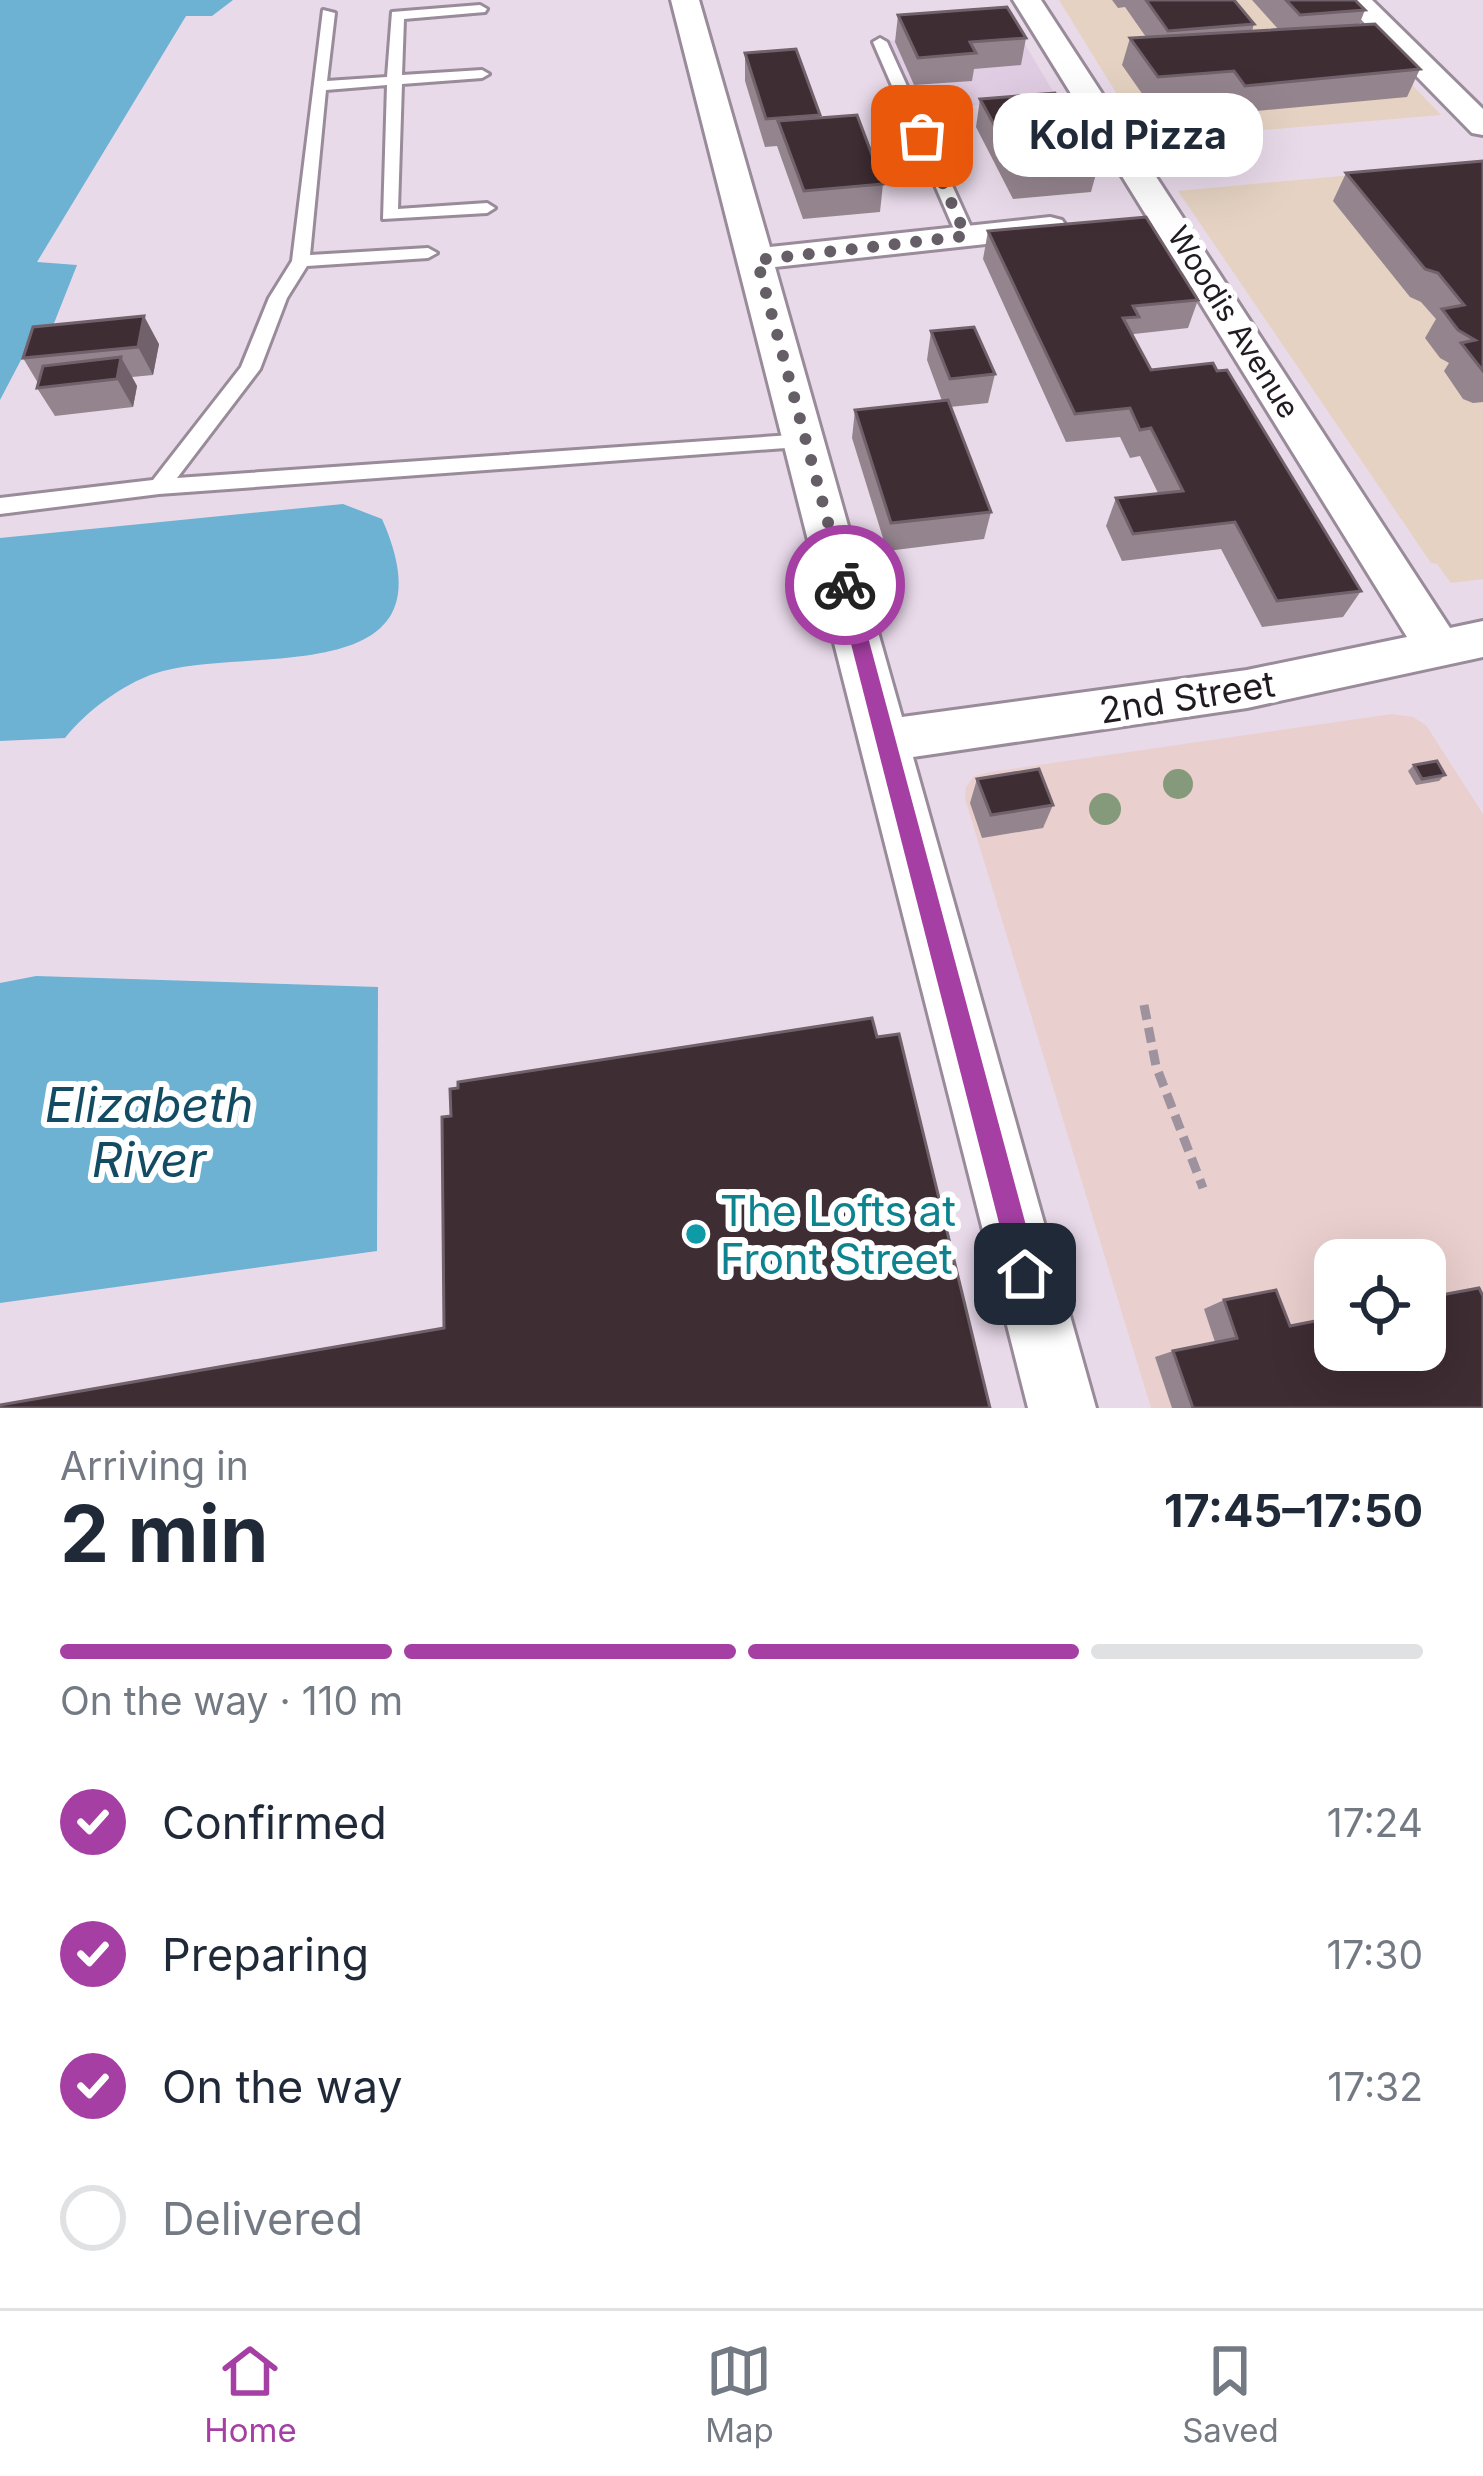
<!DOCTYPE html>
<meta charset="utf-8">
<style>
:root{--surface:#fff;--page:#f2f2f3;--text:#1f2937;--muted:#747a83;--line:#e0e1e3;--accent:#a53fa3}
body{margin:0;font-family:Inter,sans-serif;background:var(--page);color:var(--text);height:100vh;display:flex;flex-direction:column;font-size:45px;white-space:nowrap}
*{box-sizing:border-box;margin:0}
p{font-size:39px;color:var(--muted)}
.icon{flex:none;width:66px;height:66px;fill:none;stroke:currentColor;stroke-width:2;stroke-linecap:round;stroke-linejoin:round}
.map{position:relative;height:1408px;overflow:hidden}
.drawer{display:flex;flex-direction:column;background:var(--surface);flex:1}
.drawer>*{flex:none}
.buttons{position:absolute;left:1314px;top:1239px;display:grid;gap:24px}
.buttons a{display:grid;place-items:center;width:132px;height:132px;border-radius:24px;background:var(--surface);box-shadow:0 12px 48px #0002;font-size:60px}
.pin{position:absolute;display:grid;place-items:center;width:102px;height:102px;color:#fff;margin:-51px;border-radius:24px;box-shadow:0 6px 18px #0006}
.courier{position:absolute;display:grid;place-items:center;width:120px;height:120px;margin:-60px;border:9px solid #a53fa3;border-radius:50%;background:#fff;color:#222;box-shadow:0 3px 15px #0007}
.bubble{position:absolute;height:84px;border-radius:36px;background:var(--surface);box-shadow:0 12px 48px #0002;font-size:39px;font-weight:700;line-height:84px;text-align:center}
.overview em{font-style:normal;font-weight:700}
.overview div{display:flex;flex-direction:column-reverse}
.overview{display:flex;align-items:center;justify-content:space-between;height:204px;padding:0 60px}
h1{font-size:78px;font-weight:700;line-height:90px}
.bar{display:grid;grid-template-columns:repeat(4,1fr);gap:18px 12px;align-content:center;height:144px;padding:0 60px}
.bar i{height:15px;border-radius:9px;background:var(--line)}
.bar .selected{background:var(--accent)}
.bar p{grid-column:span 4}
ol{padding:0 60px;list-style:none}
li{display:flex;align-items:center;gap:36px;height:132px}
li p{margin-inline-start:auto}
li .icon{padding:12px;border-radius:50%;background:var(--accent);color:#fff;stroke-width:4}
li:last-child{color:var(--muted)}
li i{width:66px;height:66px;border:6px solid var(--line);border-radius:50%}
.menu{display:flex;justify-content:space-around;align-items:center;height:168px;border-top:3px solid var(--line);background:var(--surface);font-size:33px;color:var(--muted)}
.menu a{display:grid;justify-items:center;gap:6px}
.menu .selected{color:var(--accent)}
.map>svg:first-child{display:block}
</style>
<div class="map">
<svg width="1483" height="1408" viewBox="0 0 1483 1408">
<rect width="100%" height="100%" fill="#e9daea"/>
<path fill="#e9cfce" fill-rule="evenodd" d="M1392 714 1413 717 1426 725 1483 814V1408H1151L965 799 966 787 974 776 990 772ZM1335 1260H1425V1350H1335Z"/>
<path fill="#e1cde3" d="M1017 31 1057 98 915 111 885 41Z"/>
<g fill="#e5d2c2">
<path d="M1059 0H1331L1441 115 1145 140Z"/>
<path d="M1483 163V579L1451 583 1437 564 1431 563 1178 191Z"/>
</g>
<g fill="#6db1d3">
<path d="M0 0H233L212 16H186L37 262 77 265 47 341 22 358 0 400Z"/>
<path d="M343 504 382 519C457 688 260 647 163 671 128 680 87 710 65 738L0 741V538Z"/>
<path d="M36 976 378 987 377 1251 0 1303V983Z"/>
</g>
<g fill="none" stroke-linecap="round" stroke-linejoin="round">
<g stroke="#998b9a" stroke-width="6">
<g id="lane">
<path d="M480 5 487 9 485 12 404 19 402 75 482 70 489 74 482 78 402 84 398 209 487 203 495 208 487 213 383 219 387 85 326 90 310 255 428 248 437 253 428 258 307 266 287 298 260 369 177 478 806 434 813 436V446L159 494 0 514V498L153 480 241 367 269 298 292 261 323 10 335 13 327 81 387 77 392 12Z"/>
<path d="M880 38 887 42 975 236 972 240 957 236 873 42Z"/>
</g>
</g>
<g stroke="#998b9a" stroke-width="6">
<g id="street">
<path d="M671 0H699L770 247 1050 217 1062 220 1067 227 1062 234 1050 237 775 267 902 717 1247 670 1407 637 1013 0H1041L1450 628 1483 621V657L1247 708 913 757 1096 1408H1028Z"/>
<path d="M1342 0H1372L1483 109V135L1472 133Z"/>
</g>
</g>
<path stroke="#9d929e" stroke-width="9" stroke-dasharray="15 8" stroke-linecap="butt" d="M1144 1005 1156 1066 1203 1188"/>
<use href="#lane" fill="#fff" fill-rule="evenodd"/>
<use href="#street" fill="#fff" fill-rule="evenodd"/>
</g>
<g fill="#859a7a">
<circle cx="1178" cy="784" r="15"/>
<circle cx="1105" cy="809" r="16"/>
</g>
<g fill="#94848e">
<path d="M1112 0H1234L1254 24 1252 31 1278 29 1252 0H1355L1365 10 1359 25 1420 69 1407 97 1235 113 1224 99 1150 105 1122 65 1130 38 1146 37 1125 7 1118 8Z"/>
<path d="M898 15 1026 38 1021 65 974 69 972 81 914 85 895 42Z"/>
<path d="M745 53 820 115V118L883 184 880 212 803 219 777 146 765 147 745 81Z"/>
<path d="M980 99 1099 163 1091 192 1013 199 976 127Z"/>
<path d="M1483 161V402L1473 403 1463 399 1444 371 1449 363 1440 358 1425 338 1436 319 1421 302 1410 297 1333 201 1346 173Z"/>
<path d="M988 231 1198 300 1188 328 1134 334 1133 336 1151 370 1361 591 1343 617 1262 627 1221 549 1122 561 1106 526 1116 498 1158 493 1140 456 1130 458 1120 437 1066 442 983 259Z"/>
<path d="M931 331 995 374 988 403 950 407 991 512 984 539 887 551 852 438 855 410 942 401 927 360Z"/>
<path d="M159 344 153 375 132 377 137 386 133 407 55 416 37 388 38 383 23 358Z"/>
<path d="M1414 765 1445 775 1439 781 1416 785 1408 771Z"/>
<path d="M977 779 1053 805 1043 828 982 838 970 803Z"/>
<path d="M1224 1300 1290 1326 1483 1408H1172L1155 1357 1173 1351 1215 1342 1204 1309Z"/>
</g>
<g fill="#71616a">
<path d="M144 316 159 344 153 375 138 347Z"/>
<path d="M121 357 137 386 133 407 117 379Z"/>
</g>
<g fill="#3e2d33" stroke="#71616a" stroke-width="3">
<path d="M1146 0H1234L1254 24 1168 31Z"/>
<path d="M1286 0H1355L1365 10 1300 15Z"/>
<path d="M1007 7 1026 38 970 42 976 53 918 58 898 15Z"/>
<path d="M1375 24 1420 69 1245 86 1234 71 1158 77 1130 38Z"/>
<path d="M796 49 820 115 766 119 745 53Z"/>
<path d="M1055 93 1099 163 1019 170 980 99Z"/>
<path d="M857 115 883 184 804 191 778 121Z"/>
<path d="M1483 161V371L1461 343 1475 340 1458 330 1442 309 1464 305 1438 273 1425 269 1346 173Z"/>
<path d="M1146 217 1198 300 1133 306 1139 317 1123 318 1151 370 1213 363 1217 371 1227 370 1361 591 1277 601 1235 522 1133 534 1116 498 1183 491 1151 428 1140 430 1130 408 1075 414 988 231Z"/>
<path d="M144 316 138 347 23 358 33 327Z"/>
<path d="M974 327 995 374 950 379 931 331Z"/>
<path d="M121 357 117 379 37 388 43 366Z"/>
<path d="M948 400 991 512 891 523 855 410Z"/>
<path d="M1437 761 1445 775 1422 779 1414 765Z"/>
<path d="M1039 769 1053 805 991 815 977 779Z"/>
<path d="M872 1018 877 1037 899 1034 990 1408H0V1405L444 1328 442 1117 451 1116 450 1089 458 1088V1082Z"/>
<path d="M1479 1288 1483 1296V1408H1193L1173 1351 1237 1338 1224 1300 1276 1290 1290 1326 1335 1317V1350H1425V1298Z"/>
</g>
<path fill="#a53fa3" d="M845 578 854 585 1039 1274 1035 1283 1025 1287 1016 1283 1012 1274 836 585Z"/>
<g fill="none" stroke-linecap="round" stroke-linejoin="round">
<path stroke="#665e67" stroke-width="12" stroke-dasharray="0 21.6" d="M845 585 757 260 966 236 922 136"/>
</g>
<circle fill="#0f9aa8" stroke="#fff" stroke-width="4.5" cx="696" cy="1234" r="12"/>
<g text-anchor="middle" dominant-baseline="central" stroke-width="12" stroke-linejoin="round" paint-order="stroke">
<g font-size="30" fill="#201b21" stroke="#fff">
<text transform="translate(1234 322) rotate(58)">Woodis Avenue</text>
</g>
<g font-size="36" fill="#201b21" stroke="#fff">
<text transform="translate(1187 697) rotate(-9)">2nd Street</text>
</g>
<g font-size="42" fill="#0d838f" stroke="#fff" text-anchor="start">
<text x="720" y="1210">The Lofts at<tspan x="720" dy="48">Front Street</tspan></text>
</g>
<g font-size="48" font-style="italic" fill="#124b62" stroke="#fff">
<text x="149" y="1104">Elizabeth<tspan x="149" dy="55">River</tspan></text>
</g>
</g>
</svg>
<div class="buttons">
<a><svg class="icon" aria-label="locate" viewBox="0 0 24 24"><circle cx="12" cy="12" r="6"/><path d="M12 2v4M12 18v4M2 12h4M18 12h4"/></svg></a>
</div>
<div class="pin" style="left:922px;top:136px;background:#ea580c"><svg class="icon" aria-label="bag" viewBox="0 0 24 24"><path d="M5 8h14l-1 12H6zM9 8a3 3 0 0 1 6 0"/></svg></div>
<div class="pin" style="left:1025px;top:1274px;background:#1f2937"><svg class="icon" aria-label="home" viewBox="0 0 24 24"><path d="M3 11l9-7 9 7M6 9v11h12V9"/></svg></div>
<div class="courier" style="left:845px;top:585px"><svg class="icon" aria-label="bike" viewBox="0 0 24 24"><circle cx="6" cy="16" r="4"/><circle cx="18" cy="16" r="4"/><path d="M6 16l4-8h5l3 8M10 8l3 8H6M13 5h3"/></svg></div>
<div class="bubble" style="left:993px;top:93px;width:270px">Kold Pizza</div>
</div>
<section class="drawer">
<div class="overview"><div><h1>2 min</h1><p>Arriving in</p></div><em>17:45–17:50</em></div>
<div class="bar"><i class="selected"></i><i class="selected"></i><i class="selected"></i><i></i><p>On the way · 110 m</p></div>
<ol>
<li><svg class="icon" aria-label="check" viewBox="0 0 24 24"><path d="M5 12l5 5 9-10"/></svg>Confirmed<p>17:24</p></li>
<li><svg class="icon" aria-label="check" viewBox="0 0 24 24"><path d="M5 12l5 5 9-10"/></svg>Preparing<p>17:30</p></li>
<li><svg class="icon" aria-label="check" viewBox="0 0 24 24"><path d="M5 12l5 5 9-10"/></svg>On the way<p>17:32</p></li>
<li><i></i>Delivered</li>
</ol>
</section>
<nav class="menu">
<a class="selected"><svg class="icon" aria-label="home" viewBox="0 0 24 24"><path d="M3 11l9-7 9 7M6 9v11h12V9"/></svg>Home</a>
<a><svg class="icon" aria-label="map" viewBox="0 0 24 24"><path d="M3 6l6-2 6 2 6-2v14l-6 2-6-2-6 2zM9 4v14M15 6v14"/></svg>Map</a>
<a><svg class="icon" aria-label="saved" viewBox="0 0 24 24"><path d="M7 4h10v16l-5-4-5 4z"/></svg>Saved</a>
</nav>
